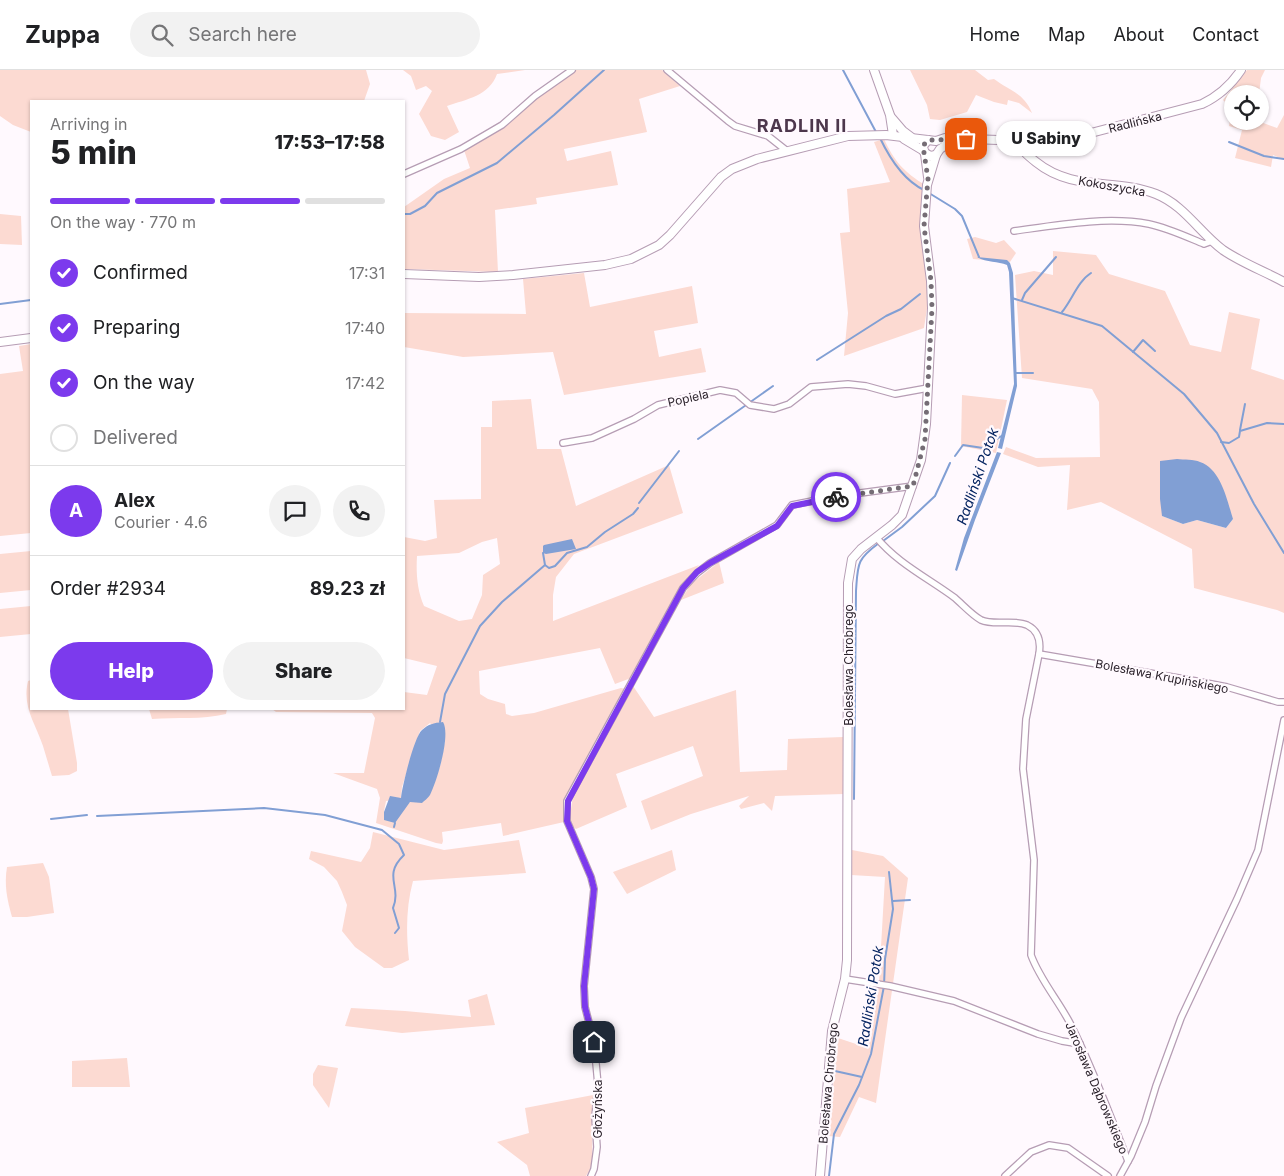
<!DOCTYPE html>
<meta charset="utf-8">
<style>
:root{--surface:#fff;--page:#f2f2f2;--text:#202124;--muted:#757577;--line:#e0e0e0;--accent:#7c3aed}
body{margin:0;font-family:Inter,sans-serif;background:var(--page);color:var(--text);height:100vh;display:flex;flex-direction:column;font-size:19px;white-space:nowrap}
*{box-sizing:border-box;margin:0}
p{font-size:16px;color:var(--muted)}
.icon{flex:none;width:28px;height:28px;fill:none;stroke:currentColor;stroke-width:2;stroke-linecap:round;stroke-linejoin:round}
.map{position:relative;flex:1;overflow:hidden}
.panel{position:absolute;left:30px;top:30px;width:375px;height:610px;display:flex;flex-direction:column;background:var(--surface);border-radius:0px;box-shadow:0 1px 4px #0004}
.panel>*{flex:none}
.buttons{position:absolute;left:1224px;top:15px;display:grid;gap:10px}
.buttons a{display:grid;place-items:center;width:45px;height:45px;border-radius:50%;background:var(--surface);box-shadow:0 1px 4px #0004;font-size:25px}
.pin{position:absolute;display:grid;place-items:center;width:42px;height:42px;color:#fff;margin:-21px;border-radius:10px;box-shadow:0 2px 8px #0006}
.courier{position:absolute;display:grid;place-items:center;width:50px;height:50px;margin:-25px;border:4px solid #7c3aed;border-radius:50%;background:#fff;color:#222;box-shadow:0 1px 6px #0007}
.bubble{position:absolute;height:35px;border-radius:18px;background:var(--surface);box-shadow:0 1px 4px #0004;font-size:16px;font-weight:800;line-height:35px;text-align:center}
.overview em{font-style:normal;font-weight:800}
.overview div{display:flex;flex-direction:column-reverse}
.overview{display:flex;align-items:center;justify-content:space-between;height:85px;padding:0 20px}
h1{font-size:32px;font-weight:800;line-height:38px}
.bar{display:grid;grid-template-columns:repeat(4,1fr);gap:8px 5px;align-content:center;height:60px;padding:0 20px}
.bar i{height:6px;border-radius:4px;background:var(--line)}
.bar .on{background:var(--accent)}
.bar p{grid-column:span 4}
.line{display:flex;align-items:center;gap:12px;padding:0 20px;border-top:1px solid var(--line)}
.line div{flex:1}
.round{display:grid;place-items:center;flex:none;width:52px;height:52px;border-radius:26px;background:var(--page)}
ol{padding:0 20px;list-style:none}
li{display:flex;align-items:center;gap:15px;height:55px}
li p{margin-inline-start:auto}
li .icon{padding:5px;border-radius:50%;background:var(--accent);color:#fff;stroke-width:4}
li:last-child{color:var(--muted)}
li i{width:28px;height:28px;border:2px solid var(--line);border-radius:50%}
.cta{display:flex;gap:10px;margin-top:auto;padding:10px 20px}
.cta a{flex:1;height:58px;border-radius:30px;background:var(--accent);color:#fff;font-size:20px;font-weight:800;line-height:58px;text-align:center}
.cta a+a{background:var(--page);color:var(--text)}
header{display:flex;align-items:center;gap:30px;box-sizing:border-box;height:70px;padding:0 25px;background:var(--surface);border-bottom:1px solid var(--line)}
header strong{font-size:24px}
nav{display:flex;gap:28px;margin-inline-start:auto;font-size:18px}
.search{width:350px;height:45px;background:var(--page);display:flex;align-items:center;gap:12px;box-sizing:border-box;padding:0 18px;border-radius:28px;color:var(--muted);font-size:19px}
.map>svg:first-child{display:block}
</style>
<header>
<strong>Zuppa</strong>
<div class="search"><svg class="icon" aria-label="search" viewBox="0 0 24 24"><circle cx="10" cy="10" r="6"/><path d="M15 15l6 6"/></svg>Search here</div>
<nav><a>Home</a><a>Map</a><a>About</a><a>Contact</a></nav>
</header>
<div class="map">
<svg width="1284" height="1106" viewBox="0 0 1284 1106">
<rect width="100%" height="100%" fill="#fff9fe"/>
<g fill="#fcdad2" fill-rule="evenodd">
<path d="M0 0H366L370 14 364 31H31V62L13 55 0 46Z"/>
<path d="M403 0H525L497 4C489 26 467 29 447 36L459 62 445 70 431 66 419 44 432 21 426 16 416 20 411 6Z"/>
<path d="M568 0H662L680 16 639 29 647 62 564 79 567 91 611 81 618 115 536 128 537 134 495 140 498 202 404 199V137L444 109 470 98 464 80 485 61 510 46Z"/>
<path d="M910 0H975L988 10 994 9C1010 21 1024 23 1032 43L1019 33 1008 30 1007 35 994 32 976 25 967 42 940 50 930 49 927 35Z"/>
<path d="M1247 0H1265L1261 8 1259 24H1232V38L1223 30Z"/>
<path d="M1232 39V51H1258L1277 58 1284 45V90L1273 85 1271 97 1235 88 1242 60 1229 56Z"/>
<path d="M884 69C894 91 904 102 925 115L921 151 928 232 924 258 844 286 848 243 840 163 850 162 847 119 890 112 874 72Z"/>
<path d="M0 144 21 146 22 175 0 174Z"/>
<path d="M975 167 996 173 1004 170 1016 183 1010 192 973 189 967 169Z"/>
<path d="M1053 181 1096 185 1109 204 1165 221 1190 275 1221 282 1229 242 1260 249 1251 299 1284 310V543L1277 540 1194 518 1192 479 1101 432 1067 440 1070 395 1038 397 1003 384 1006 377 1036 388 1100 387 1099 332 1092 319 1022 308 1015 205 1034 201 1053 205ZM1162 446 1233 449 1226 458 1197 450 1183 454Z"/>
<path d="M584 203 590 237 692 216 698 253 654 261 659 287 701 278 706 302 564 325 553 282 463 287 404 277V243L526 244 523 209Z"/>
<path d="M31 274V463L0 466V304L23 301 19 276Z"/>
<path d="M962 325 1007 330 996 383 961 376Z"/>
<path d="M531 329 537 379H561L576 436 669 395 683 443 574 484 556 507 553 525V551L699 495 679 519 631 608 615 614 600 578 479 601 480 624 488 629 505 634 506 644 512 646 534 643 621 618 626 619 563 732 564 752 503 766 501 753 442 762 443 771 442 774 436 773 376 753 380 728 377 719 333 703H364L375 648 372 643 276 642 272 639H404V622L427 625 437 596 404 588V467L425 471 437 468 434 430 481 429V357H492V331ZM497 468 500 494 483 505 482 525 472 549 459 551 424 536C417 520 416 503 417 486L459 483 482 472ZM430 653 445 671 440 696 429 725 410 732 384 750V741L386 731 401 729 402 717 420 661Z"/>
<path d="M31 481V520L0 523V484Z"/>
<path d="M719 492 724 513 681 530 691 514Z"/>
<path d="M31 536V564L0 567V539Z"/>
<path d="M31 610V639H68L77 693V701L69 705 52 706C49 696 46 686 43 676 35 652 22 637 28 611Z"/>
<path d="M633 616 654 647 736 620 740 702 787 700 788 669 843 667 844 724 775 726 772 741 764 733 741 739 739 736 749 726 691 744 651 760 641 731 703 706 693 676 616 704 627 737 576 759 572 756 570 746 573 725Z"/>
<path d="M149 639H227L226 644C202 650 176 647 152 649Z"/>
<path d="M373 762 444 780 519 770 526 803 413 811C406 837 406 863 409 890L392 898H384L355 877 342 861 347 835 342 822 337 811 324 797 309 789 311 781 361 792 370 778Z"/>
<path d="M672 780 676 800 627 824 613 802Z"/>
<path d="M852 780 883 786 908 808 876 1033 859 1027 840 1067 828 1066 838 968 865 977 879 912 885 807 851 805Z"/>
<path d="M43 793 49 807 54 843 27 847H12C7 829 4 815 7 797Z"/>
<path d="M487 924 495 955 402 963 345 956 351 938 405 941 471 947 468 930Z"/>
<path d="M127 988 130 1017H72V991Z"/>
<path d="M318 995 338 998 329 1038 313 1015V1004Z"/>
<path d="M593 1025 592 1096 586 1106H530L527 1095 497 1072 529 1063 525 1038Z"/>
</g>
<g fill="#819fd4">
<path d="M977 187 1007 190 1010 193 1013 203 1017 316 1002 379 998 378 1014 314 1009 202 1007 195C998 191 987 193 977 187Z"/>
<path d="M997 382 1001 383 975 450 957 501 955 500 964 468Z"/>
<path d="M1177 389C1184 390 1194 389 1200 392 1221 399 1227 430 1233 449L1226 458 1197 450 1183 454 1162 446 1160 429V391Z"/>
<path d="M572 469 576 479 546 484 543 483V476L544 475Z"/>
<path d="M443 652C451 665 437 711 430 725 428 728 424 731 422 733L410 732 395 753 384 750V742L390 726 401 728C402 717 414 667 422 660 429 654 433 653 443 652Z"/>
</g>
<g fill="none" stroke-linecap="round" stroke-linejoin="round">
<g stroke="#819fd4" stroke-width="2">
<path d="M843 0 876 62"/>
<path d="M880 68C890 89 903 110 924 120"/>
<path d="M1229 72 1264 86 1284 89"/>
<path d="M929 123 955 139 962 146 979 187"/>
<path d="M404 144H410L425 136 437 123 497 93 554 45 604 0"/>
<path d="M1012 228 1102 256 1184 324 1217 363 1254 434 1284 483"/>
<path d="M1022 230 1025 223 1056 187"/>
<path d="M0 234 31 230"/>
<path d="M1062 242C1072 230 1078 211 1091 203"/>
<path d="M1133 282 1143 270 1155 281"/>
<path d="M817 290 886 246 901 239 920 224"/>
<path d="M1015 303H1033"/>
<path d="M1240 360 1245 334"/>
<path d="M698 369 773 316"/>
<path d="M1221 372 1229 373 1239 367 1240 361 1267 353 1284 354"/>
<path d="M955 386 963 375 983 378 1003 365"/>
<path d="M639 433 679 381"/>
<path d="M883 471 902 457 935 426 950 393"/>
<path d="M543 483 545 495"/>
<path d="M440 652 445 624 480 556 502 532 545 495 549 498 555 496 567 483 587 477 605 462 633 444 638 438"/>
<path d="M854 729 856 521C858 494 856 490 879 473"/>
<path d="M97 746 264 738 325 745 382 760 399 774 404 785C382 806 402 816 393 838L399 858 395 863"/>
<path d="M51 749 87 745"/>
<path d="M394 757 395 753"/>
<path d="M893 831 910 830"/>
<path d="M835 1001 862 1007"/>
<path d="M829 1106 834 1064 859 1015 871 984 884 916 885 889 893 839 889 802"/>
</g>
<g stroke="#b69db4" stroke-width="8">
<g id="street">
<path d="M667 0 728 51 735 56 768 66 787 81"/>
<path d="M404 104 461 79 502 55 535 26 572 0"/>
<path d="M1014 161C1057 155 1107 146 1149 154 1168 158 1187 167 1204 174L1212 171"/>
<path d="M563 373 592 368 634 349 658 335 720 320 736 323 750 335 774 339 789 334 811 317 848 314 866 316 895 324 928 318"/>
<path d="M876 467C897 493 928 508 955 528 963 535 972 545 981 550 994 556 1014 549 1027 555 1039 561 1041 572 1039 584L1026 649 1023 699 1034 790 1031 885C1040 910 1059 931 1071 955 1093 999 1110 1045 1128 1091"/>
<path d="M1039 584 1196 611 1227 617 1278 632H1284"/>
<path d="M845 909 890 916 954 931 1038 964 1062 971 1080 974"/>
<path d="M591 1106 594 1099 597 1077 595 1047 598 1015 594 972 585 937 584 916 594 819 591 807 567 751V731L683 518 697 503 710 493 777 455 792 435 838 426 913 416"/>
<path d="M1005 1106 1031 1082 1049 1075 1068 1078 1108 1106"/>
<path d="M1120 1106 1131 1086 1145 1052 1156 1016 1181 948 1237 829 1258 780 1284 650"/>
</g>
</g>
<g stroke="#b69db4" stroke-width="10">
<g id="secondary">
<path d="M874 0 890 45 893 65"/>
<path d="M891 47 903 61 911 67"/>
<path d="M904 69 924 81"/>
<path d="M1017 69C1021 80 1027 85 1036 92 1073 122 1116 108 1156 124 1184 135 1200 163 1223 180 1242 193 1264 201 1284 212"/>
<path d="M928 70 923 76 924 82 930 86 936 85"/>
<path d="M925 84 928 107"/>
<path d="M404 204 479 207 513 205 605 195 631 189 659 175 670 165 721 107 732 99 757 89 848 66 886 65 936 71 945 68 998 70 1052 69 1087 64 1202 34C1219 26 1231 15 1241 0"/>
<path d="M0 272 31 268"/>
<path d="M820 1106 832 961 845 909 847 890 848 513 852 489 861 479 892 455 902 445 921 390 926 354 932 238 931 211 924 156 927 115 936 85 940 79 955 69"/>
</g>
</g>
<use href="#street" stroke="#fff" stroke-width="5.5"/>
<use href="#secondary" stroke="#fff" stroke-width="8"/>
</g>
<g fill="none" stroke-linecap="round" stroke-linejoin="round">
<path stroke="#756d75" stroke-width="5" stroke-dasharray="0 9" d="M836 427 913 416 925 369 932 238 931 211 924 156 928 109 923 76 926 72 930 70 966 69"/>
<path stroke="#7c3aed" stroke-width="6" d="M594 972 585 937 584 916 594 819 591 807 567 751 568 731 683 518 697 502 710 493 777 456 792 436 836 427"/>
</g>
<g text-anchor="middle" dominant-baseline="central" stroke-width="4.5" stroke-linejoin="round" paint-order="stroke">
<g font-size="12" fill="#2b222b" stroke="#fff9fe">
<text transform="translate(1135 52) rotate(-14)">Radlińska</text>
<text transform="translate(1112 116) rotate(10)">Kokoszycka</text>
<text transform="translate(688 328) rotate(-13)">Popiela</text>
<text transform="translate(848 595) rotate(-90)">Bolesława Chrobrego</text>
<text transform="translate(1162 606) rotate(11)">Bolesława Krupińskiego</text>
<text transform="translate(828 1013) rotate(-85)">Bolesława Chrobrego</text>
<text transform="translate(1097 1018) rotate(67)">Jarosława Dąbrowskiego</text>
<text transform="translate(597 1039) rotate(-90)">Głożyńska</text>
</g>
<g font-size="14" font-style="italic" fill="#042360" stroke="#fff9fe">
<text transform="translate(977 406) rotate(-71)">Radliński Potok</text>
<text transform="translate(870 926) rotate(-81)">Radliński Potok</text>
</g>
<g font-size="18" font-weight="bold" letter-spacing="1" fill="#4d374c" stroke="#fff9fe">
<text x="802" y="55">RADLIN II</text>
</g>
</g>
</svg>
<div class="buttons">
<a><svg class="icon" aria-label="locate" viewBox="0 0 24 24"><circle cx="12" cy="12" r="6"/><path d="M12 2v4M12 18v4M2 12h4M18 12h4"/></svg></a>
</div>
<div class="pin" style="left:966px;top:69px;background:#ea580c"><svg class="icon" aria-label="bag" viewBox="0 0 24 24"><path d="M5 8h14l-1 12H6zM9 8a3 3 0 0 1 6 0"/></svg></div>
<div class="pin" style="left:594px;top:972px;background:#1f2937"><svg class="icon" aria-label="home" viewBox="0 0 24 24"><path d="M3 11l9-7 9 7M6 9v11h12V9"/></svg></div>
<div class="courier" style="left:836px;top:427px"><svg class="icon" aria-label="bike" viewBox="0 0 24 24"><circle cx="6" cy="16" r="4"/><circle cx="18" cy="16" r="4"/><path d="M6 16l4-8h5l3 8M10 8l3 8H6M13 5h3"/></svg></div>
<div class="bubble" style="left:996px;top:51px;width:100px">U Sabiny</div>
<section class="panel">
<div class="overview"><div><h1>5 min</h1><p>Arriving in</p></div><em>17:53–17:58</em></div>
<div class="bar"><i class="on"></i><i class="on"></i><i class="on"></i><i></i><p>On the way · 770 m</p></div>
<ol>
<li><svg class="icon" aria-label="check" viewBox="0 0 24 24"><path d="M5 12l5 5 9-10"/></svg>Confirmed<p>17:31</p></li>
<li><svg class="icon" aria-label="check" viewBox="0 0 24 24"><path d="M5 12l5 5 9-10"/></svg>Preparing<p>17:40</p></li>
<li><svg class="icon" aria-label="check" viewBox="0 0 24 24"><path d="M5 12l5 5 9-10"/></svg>On the way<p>17:42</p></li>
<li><i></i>Delivered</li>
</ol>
<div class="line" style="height:90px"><b class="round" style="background:var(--accent);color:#fff">A</b><div><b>Alex</b><p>Courier · 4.6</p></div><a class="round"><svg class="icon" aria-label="chat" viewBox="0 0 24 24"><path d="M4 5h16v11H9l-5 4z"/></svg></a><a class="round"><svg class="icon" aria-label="phone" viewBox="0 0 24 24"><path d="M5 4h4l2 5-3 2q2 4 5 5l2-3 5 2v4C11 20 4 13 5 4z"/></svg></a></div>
<div class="line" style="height:65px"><div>Order #2934</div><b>89.23 zł</b></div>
<div class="cta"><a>Help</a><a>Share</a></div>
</section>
</div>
